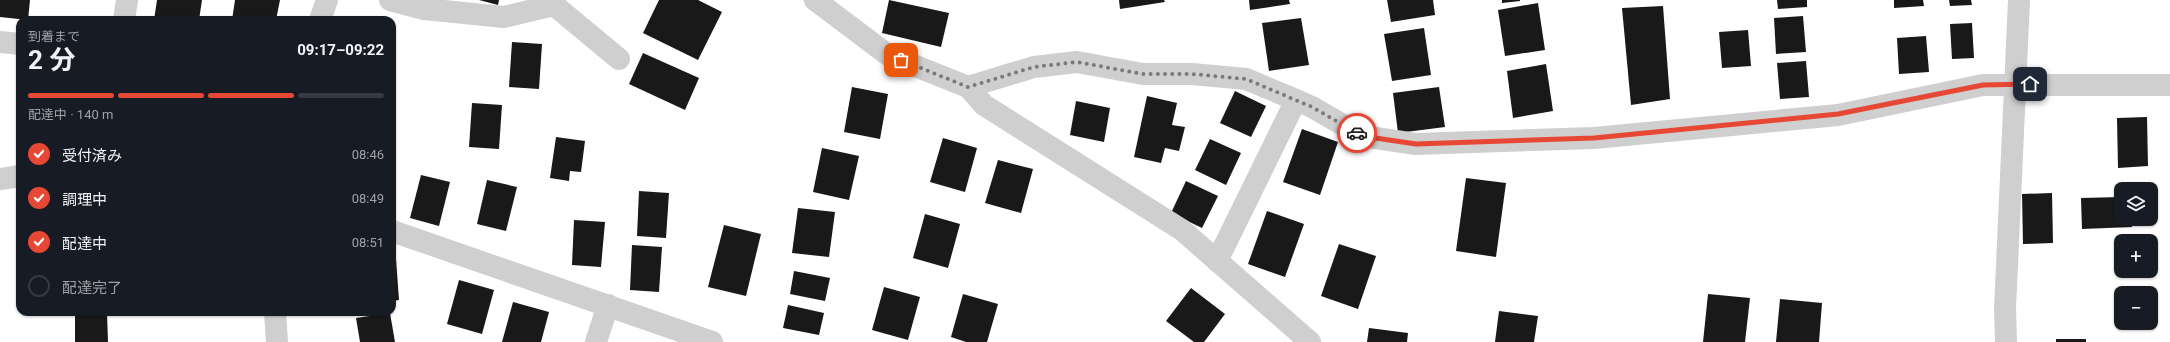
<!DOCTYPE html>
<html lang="ja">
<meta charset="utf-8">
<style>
:root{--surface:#171b24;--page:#242831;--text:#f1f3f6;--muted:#9ea1a6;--line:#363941;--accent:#e74835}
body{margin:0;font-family:Roboto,"Noto Sans JP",sans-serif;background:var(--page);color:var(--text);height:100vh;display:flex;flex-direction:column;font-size:15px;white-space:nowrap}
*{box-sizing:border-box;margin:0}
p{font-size:13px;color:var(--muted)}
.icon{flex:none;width:22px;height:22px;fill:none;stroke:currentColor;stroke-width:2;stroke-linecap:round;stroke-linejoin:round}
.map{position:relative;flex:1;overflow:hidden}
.panel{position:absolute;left:16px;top:16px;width:380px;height:300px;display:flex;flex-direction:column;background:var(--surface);border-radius:12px;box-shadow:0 1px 3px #0004}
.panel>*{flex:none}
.fabs{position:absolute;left:2114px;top:182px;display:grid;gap:8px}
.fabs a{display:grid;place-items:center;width:44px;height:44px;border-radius:8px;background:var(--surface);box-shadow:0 1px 3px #0004;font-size:20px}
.pin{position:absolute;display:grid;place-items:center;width:34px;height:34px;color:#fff;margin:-17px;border-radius:8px;box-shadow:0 2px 6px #0006}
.courier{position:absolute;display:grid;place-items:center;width:40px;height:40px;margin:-20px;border:3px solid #e74835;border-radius:50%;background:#fff;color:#222;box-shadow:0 1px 5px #0007}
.head em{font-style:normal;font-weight:700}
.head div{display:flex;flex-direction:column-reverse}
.head{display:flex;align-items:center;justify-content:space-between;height:68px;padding:0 12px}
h1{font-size:26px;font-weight:700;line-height:30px}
.bar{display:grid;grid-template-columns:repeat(4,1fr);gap:6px 4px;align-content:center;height:48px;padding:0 12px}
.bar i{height:5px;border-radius:3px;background:var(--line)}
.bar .selected{background:var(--accent)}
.bar p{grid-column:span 4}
ol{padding:0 12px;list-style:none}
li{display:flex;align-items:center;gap:12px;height:44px}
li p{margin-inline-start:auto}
li .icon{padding:4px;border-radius:50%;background:var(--accent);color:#fff;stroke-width:4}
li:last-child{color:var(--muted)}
li i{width:22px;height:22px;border:2px solid var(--line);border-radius:50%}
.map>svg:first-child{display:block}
</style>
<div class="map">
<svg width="2170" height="342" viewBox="0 0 2170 342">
<rect width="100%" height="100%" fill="#fff"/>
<g fill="#191919">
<path d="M0 0H30L28 20 0 17Z"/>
<path d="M157 0H202L199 20H154Z"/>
<path d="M235 0H280L276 20H232Z"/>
<path d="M479 0H499L498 5Z"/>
<path d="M659 0H698L722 12 698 60 643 33Z"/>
<path d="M889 0 949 13 941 47 882 33Z"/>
<path d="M1119 0H1164L1165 2 1120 9Z"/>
<path d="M1249 0H1289L1290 4 1250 10Z"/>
<path d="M1387 0H1433L1435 15 1391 22Z"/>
<path d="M1502 0H1520V1L1502 3Z"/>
<path d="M1777 0H1807V7L1778 9Z"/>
<path d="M1894 0H1923L1924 6 1894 8Z"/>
<path d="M1949 0H1971L1972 5 1950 6Z"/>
<path d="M1538 3 1545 50 1505 56 1498 10Z"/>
<path d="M1663 6 1670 99 1631 105 1622 8Z"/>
<path d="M1803 16 1806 52 1776 54 1774 18Z"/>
<path d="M1301 18 1309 65 1269 71 1262 23Z"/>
<path d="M1972 23 1974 58 1952 59 1950 24Z"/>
<path d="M1424 28 1431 75 1392 81 1384 34Z"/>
<path d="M1748 30 1751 66 1722 68 1719 32Z"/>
<path d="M1926 36 1929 72 1899 74 1897 38Z"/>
<path d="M512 42 542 44 539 89 509 87Z"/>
<path d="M643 53 699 78 685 110 629 84Z"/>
<path d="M1806 61 1809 97 1780 99 1777 63Z"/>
<path d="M1546 64 1553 111 1513 118 1507 71Z"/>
<path d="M852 87 888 94 880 139 844 132Z"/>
<path d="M1439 87 1445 127 1398 133 1393 93Z"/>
<path d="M1235 91 1266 106 1251 137 1220 123Z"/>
<path d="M1147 96 1177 103 1172 125 1185 127 1179 151 1165 148 1161 163 1134 157Z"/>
<path d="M1076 101 1110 108 1104 142 1070 135Z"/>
<path d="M472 103 502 105 499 149 469 147Z"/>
<path d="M2147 117 2148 166 2118 168 2117 118Z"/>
<path d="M1302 129 1338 142 1320 195 1283 182Z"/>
<path d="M556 137 585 141 581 172 570 171 569 181 550 178Z"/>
<path d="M943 138 977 148 965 192 930 182Z"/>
<path d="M1210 139 1241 153 1226 185 1195 170Z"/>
<path d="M822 148 859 156 849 200 813 192Z"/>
<path d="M998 160 1033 169 1021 213 985 203Z"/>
<path d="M421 175 450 182 439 226 410 218Z"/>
<path d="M1466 178 1506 183 1496 257 1456 251Z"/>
<path d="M487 180 517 187 506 231 477 224Z"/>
<path d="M1186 181 1218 196 1202 228 1171 213Z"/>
<path d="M639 191 669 193 666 238 637 236Z"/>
<path d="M2052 193 2053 243 2023 244 2022 194Z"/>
<path d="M2121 197V219H2132V227L2082 229 2081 198Z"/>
<path d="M798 208 835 212 829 257 792 253Z"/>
<path d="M1267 211 1304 224 1285 277 1248 264Z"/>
<path d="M925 214 960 224 948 268 913 258Z"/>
<path d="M574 220 605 222 601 267 572 265Z"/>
<path d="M724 225 761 234 746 296 708 287Z"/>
<path d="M1339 244 1376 256 1358 309 1321 296Z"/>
<path d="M632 245 662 247 659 292 630 290Z"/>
<path d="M396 259 399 300 392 301V260Z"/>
<path d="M794 271 830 278 825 301 790 294Z"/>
<path d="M459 280 494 290 482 334 447 324Z"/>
<path d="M884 287 920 297 908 340 872 330Z"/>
<path d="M1191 288 1225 314 1204 342H1194L1166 321Z"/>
<path d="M963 294 998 304 987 342H966L951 337Z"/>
<path d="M1708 294 1750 298 1745 342H1703Z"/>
<path d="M1780 299 1822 303 1819 342H1776Z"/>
<path d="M513 302 549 312 541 342H502Z"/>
<path d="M788 305 824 313 819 335 783 328Z"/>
<path d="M1499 311 1538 316 1534 342H1495Z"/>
<path d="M75 312H107L108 342H75Z"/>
<path d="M390 313 395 342H360L356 318Z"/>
<path d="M1369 328 1408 333 1407 342H1367Z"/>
<rect x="2056" y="339" width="30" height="3"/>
</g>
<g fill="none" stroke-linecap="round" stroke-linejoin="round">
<g stroke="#cfcfcf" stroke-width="22">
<path d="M390 0 424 9 504 17 554 5 555 0"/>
<path d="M815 0 888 55 968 87 984 105 1182 230 1310 342"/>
<path d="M554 5 619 59"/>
<path d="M124 20 127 0"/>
<path d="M320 20 327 0"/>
<path d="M0 42 20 44"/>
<path d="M968 87 1034 67 1077 62 1143 74H1192L1246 79 1296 100"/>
<path d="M0 179 20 176"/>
<path d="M392 231 712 342"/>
<path d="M1217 261 1296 100 1312 107 1362 136 1416 144 1594 138 1838 115 1983 85H2170"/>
<path d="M275 312 277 342"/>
<path d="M596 342 608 305"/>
<path d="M2006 342 2005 309 2019 0"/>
</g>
</g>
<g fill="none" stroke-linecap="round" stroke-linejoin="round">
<path stroke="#7a7a7a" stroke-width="4" stroke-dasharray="0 7.2" d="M901 60 968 87 1034 67 1077 62 1143 74H1192L1246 79 1312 107 1357 133"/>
<path stroke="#e74835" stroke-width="5" d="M1357 133 1362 136 1416 144 1594 138 1838 114 1983 85 2030 84"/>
</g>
</svg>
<div class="fabs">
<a><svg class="icon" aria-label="layers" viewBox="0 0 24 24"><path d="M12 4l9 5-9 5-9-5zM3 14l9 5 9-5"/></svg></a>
<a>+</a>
<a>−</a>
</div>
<div class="pin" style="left:901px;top:60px;background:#ea580c"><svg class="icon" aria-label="bag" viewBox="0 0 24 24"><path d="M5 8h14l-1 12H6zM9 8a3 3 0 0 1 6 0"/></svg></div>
<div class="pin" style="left:2030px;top:84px;background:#1f2937"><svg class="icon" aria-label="home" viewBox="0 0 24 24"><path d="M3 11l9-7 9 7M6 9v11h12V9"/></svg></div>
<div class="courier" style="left:1357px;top:133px"><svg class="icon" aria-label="car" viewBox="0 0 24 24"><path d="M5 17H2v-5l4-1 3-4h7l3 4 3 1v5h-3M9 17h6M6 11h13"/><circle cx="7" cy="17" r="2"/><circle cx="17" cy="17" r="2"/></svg></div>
<section class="panel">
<div class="head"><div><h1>2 分</h1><p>到着まで</p></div><em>09:17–09:22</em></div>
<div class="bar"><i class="selected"></i><i class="selected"></i><i class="selected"></i><i></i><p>配達中 · 140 m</p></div>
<ol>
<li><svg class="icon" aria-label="check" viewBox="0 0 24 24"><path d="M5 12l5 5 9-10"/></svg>受付済み<p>08:46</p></li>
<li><svg class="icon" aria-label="check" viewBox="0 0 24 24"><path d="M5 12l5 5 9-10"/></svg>調理中<p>08:49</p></li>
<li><svg class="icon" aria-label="check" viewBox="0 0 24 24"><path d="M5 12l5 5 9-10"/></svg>配達中<p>08:51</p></li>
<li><i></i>配達完了</li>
</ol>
</section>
</div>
